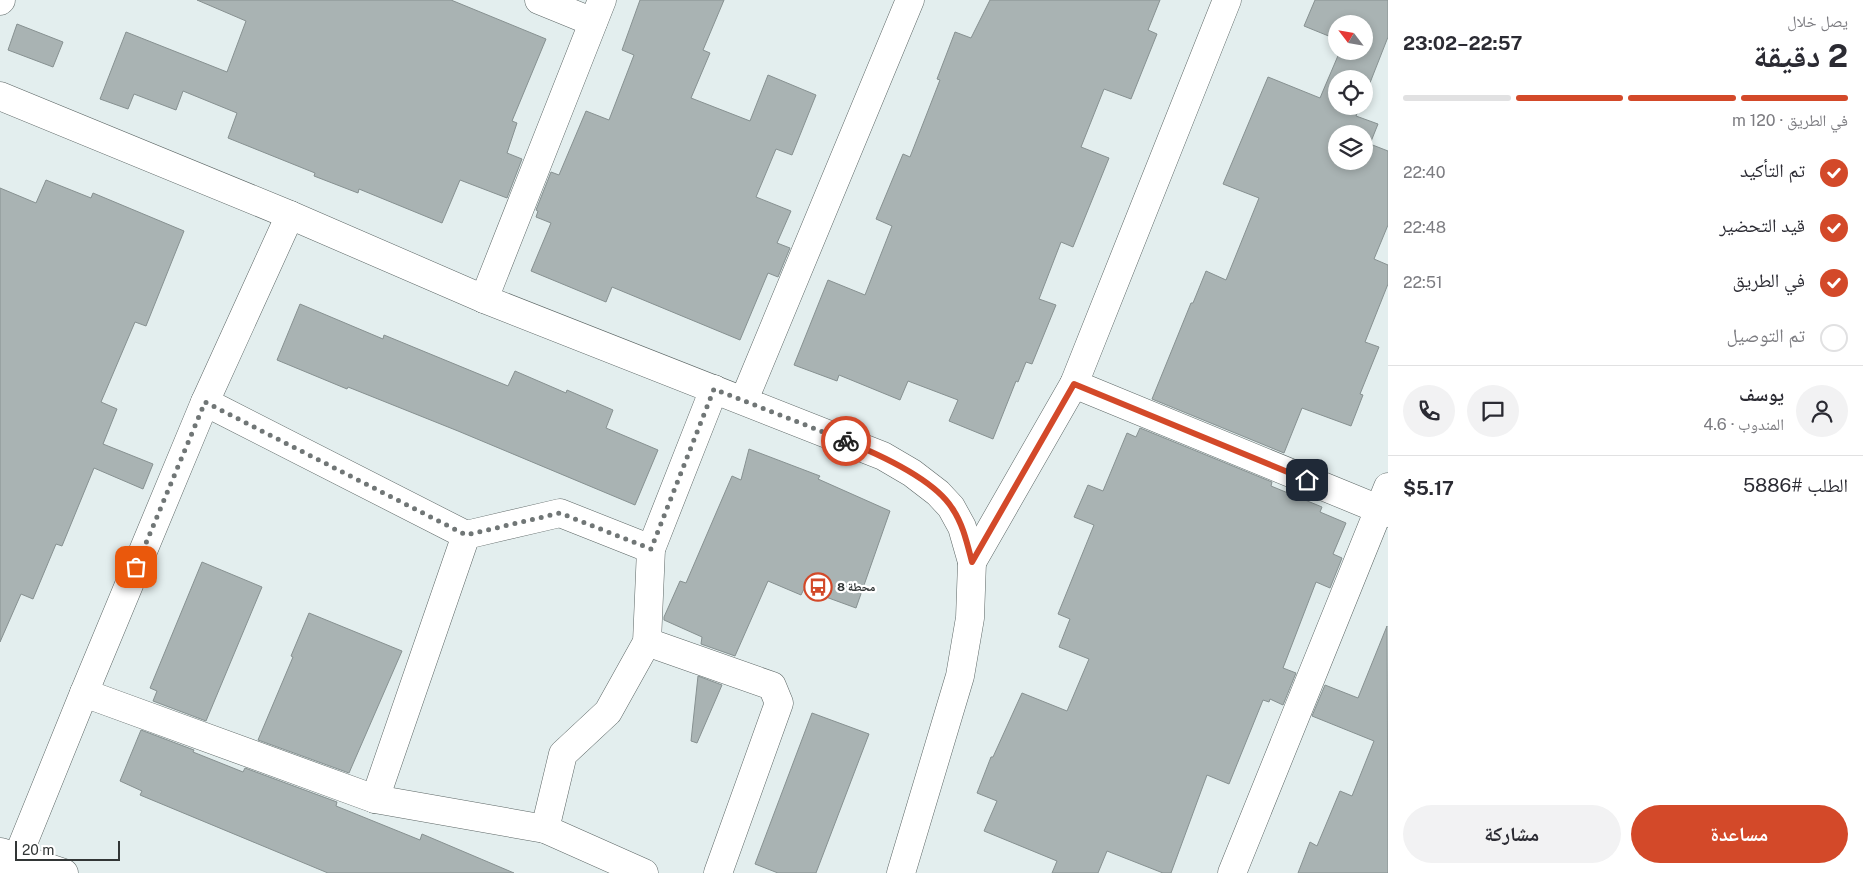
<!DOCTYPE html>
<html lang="ar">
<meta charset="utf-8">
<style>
:root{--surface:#fff;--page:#f2f2f3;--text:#2b2b33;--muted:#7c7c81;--line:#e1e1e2;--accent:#d34929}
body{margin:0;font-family:"Public Sans","Noto Naskh Arabic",sans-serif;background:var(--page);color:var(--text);direction:rtl;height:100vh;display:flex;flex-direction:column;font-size:19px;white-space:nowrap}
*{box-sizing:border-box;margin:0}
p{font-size:16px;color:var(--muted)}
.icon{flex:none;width:28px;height:28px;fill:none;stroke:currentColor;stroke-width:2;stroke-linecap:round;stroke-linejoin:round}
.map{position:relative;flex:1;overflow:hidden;direction:ltr}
.panel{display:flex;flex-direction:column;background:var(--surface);width:475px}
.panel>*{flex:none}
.needle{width:32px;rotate:301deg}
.tools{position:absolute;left:1328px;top:15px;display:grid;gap:10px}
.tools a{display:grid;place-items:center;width:45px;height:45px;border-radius:50%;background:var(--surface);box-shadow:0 2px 8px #0003;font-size:25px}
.scale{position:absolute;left:15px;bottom:12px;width:105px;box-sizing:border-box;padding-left:5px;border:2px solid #323636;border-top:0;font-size:14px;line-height:18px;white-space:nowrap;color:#323636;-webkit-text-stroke:4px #fff;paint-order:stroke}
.pin{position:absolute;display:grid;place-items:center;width:42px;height:42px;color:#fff;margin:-21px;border-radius:10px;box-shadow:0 2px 8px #0006}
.courier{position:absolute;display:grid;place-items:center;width:50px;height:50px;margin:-25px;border:4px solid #d34929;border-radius:50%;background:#fff;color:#222;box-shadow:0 1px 6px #0007}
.overview em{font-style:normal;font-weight:700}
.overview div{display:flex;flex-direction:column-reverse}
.overview{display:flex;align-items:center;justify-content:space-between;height:85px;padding:0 15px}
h1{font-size:32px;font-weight:700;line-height:38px}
.bar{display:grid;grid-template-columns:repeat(4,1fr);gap:8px 5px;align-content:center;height:60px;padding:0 15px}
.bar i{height:6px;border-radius:4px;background:var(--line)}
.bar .selected{background:var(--accent)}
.bar p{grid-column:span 4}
.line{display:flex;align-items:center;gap:12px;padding:0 15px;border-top:1px solid var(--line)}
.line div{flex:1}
.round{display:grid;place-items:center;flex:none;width:52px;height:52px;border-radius:26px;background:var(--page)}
ol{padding:0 15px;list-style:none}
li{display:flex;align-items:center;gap:15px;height:55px}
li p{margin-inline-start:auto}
li .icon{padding:5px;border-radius:50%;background:var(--accent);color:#fff;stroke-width:4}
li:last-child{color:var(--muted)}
li i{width:28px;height:28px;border:2px solid var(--line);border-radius:50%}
.button{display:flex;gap:10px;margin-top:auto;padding:10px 15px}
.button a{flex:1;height:58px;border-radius:30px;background:var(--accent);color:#fff;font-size:20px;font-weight:700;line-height:58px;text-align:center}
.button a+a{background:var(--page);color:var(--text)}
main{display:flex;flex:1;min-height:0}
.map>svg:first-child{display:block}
</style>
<main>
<section class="panel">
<div class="overview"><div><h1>2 دقيقة</h1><p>يصل خلال</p></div><em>22:57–23:02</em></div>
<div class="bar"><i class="selected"></i><i class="selected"></i><i class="selected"></i><i></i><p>في الطريق · 120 m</p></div>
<ol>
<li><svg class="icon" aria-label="check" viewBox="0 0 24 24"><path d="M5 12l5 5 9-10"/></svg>تم التأكيد<p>22:40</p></li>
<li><svg class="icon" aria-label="check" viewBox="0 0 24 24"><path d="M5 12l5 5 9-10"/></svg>قيد التحضير<p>22:48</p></li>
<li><svg class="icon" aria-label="check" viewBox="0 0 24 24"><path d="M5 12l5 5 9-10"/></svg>في الطريق<p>22:51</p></li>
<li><i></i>تم التوصيل</li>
</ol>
<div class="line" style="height:90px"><a class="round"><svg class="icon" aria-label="person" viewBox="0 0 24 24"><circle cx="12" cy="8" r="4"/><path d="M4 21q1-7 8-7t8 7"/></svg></a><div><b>يوسف</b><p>المندوب · 4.6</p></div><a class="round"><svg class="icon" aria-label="chat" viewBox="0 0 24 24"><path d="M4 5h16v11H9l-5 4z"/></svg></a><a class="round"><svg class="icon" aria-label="phone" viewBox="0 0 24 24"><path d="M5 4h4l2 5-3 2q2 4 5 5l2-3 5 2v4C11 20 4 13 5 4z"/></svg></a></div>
<div class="line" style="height:65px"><div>الطلب #5886</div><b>$5.17</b></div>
<div class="button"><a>مساعدة</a><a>مشاركة</a></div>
</section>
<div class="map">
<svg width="1388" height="873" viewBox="0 0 1388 873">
<rect width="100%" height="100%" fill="#e3eeee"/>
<g fill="#a9b3b3" stroke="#879191" fill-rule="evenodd">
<path d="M197 0H451L546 39 512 121 517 123 507 153 522 159 507 198 460 180 442 223 359 189 358 193 314 176 315 173 228 138 237 113 183 91 176 110 134 94 128 109 100 99 126 32 227 72 246 21Z"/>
<path d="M640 0H724L703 50 710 53 691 98 750 121 768 75 816 95 792 155 776 149 756 197 791 211 777 243 790 248 778 277 768 273 740 340 612 287 606 302 531 271 551 223 536 217 538 211 536 210 551 172 559 175 586 111 609 120 634 55 622 50Z"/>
<path d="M990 0H1160L1148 30 1157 34 1131 99 1104 89 1081 147 1109 158 1073 247 1061 242 1039 299 1056 305 1032 364 1026 362 1018 382 1016 381 993 439 949 421 958 400 908 381 900 400 839 375 837 381 794 365 828 280 865 295 892 226 876 219 903 154 910 157 940 80 937 79 955 32 971 38Z"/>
<path d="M1315 0H1388V37L1364 98V79H1336V106H1360L1356 116 1378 124 1370 144 1388 151V225L1374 259 1388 265V284L1365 342 1379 347 1360 394 1363 395 1351 426 1302 408 1284 453 1152 399 1191 303H1193L1206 271 1226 280 1259 198 1223 184 1268 77 1320 98 1340 51H1364V24H1336V39L1304 26ZM1336 134H1364V161H1336Z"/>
<path d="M17 24 63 42 53 67 8 50Z"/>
<path d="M46 180 91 198 93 193 184 231 146 326 135 322 101 402 117 409 103 444 153 464 143 489 94 468 62 546 56 544 33 599 21 594 0 642V188L36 203Z"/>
<path d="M300 304 383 339 384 335 508 386 515 371 566 393 567 390 613 410 606 428 658 450 635 505 458 431 348 387 347 389 277 360Z"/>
<path d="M1140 428 1272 482 1271 486 1322 507 1320 512 1346 523 1333 554 1342 558 1330 588 1316 582 1283 668 1296 673 1283 705 1270 699 1269 702 1263 700 1229 784 1207 775 1171 873H1163L1107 851 1098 873H1052L1057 861 984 831 997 801 977 793 991 757H993L1022 693 1067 711 1089 659 1059 647 1070 619 1058 614 1094 525 1074 517 1088 485 1103 491 1127 433 1136 437Z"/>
<path d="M749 449 820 476 818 479 890 511 856 608 804 589 801 595 768 581 735 656 701 644 702 637 664 620V617L680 581 686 583 732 476 741 480Z"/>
<path d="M202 562 262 587 206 721 153 701 157 691 150 688Z"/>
<path d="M309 613 402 651 349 773 258 740 293 657 291 656Z"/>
<path d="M1387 626 1388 873H1298L1310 842 1317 846 1340 791 1352 796 1374 741 1312 716 1325 685 1358 698Z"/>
<path d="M698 676 722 685 697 743 691 741Z"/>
<path d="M812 713 869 734 816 873H778L755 864Z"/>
<path d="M141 730 194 750 193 752 243 772 245 768 337 802 336 806 420 840 422 834 514 873H328L140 795 142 791 120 781Z"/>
</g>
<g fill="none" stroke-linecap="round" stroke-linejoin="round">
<g stroke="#5c6665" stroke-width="29">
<g id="minor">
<path d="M539 0 593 22"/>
<path d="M0 1 1 0"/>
<path d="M0 96 290 215 484 299 883 456 912 473 938 493 951 507 962 527 972 562 970 618 960 676 901 873"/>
<path d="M484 299 602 0"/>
<path d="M1074 384 1388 513"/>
<path d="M744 400 910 0"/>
<path d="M205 402 466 535 560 513 651 549"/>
<path d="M972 562 1074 384 1227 0"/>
<path d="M647 642 772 686 779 703 718 873"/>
<path d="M84 693 375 799 545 829"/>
<path d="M375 799 466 535"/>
<path d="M1 852 64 873"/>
<path d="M11 873 84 693 205 402 290 215"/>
<path d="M644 873 545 829 563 754 608 712 647 642 651 549 714 389"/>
<path d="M1232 873 1388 487"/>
</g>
</g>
<use href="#minor" stroke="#fff" stroke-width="28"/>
</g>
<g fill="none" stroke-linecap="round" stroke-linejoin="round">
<path stroke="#707676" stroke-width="5" stroke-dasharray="0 9" d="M136 567 205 402 466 535 560 513 651 549 714 389 846 441"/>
<path stroke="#d34929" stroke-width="6" d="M846 441C878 454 933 478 952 508 963 524 967 543 972 562L1074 384 1307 480"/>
</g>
<defs>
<g id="bus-ring" transform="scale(1.4375)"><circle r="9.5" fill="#fff" stroke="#d34929" stroke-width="1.5"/><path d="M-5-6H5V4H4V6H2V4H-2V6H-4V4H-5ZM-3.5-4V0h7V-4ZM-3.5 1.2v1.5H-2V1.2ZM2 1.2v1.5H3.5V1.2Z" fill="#d34929"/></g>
</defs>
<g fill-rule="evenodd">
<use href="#bus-ring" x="818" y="587"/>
</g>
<g text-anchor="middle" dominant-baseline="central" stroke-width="4.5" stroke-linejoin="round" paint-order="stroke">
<g font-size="12" font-weight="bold" fill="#323636" stroke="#fff" text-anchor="start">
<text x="837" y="587">محطة 8</text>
</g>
</g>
</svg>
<div class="tools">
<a><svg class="needle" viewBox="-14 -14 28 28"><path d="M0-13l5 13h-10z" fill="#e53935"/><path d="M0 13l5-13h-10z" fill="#7c7c81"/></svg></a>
<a><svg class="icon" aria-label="locate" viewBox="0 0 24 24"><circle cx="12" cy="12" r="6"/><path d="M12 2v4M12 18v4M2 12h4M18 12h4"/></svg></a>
<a><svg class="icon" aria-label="layers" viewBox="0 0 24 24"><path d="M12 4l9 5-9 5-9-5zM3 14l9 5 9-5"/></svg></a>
</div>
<div class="scale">20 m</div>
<div class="pin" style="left:136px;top:567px;background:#ea580c"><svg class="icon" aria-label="bag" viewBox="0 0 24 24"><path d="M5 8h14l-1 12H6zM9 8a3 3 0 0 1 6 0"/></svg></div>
<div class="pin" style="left:1307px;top:480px;background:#1f2937"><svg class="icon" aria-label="home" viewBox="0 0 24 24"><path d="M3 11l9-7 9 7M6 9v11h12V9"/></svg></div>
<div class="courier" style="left:846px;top:441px"><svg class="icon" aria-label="bike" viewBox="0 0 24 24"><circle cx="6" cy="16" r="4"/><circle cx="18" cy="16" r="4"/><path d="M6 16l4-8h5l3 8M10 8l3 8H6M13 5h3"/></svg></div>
</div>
</main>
